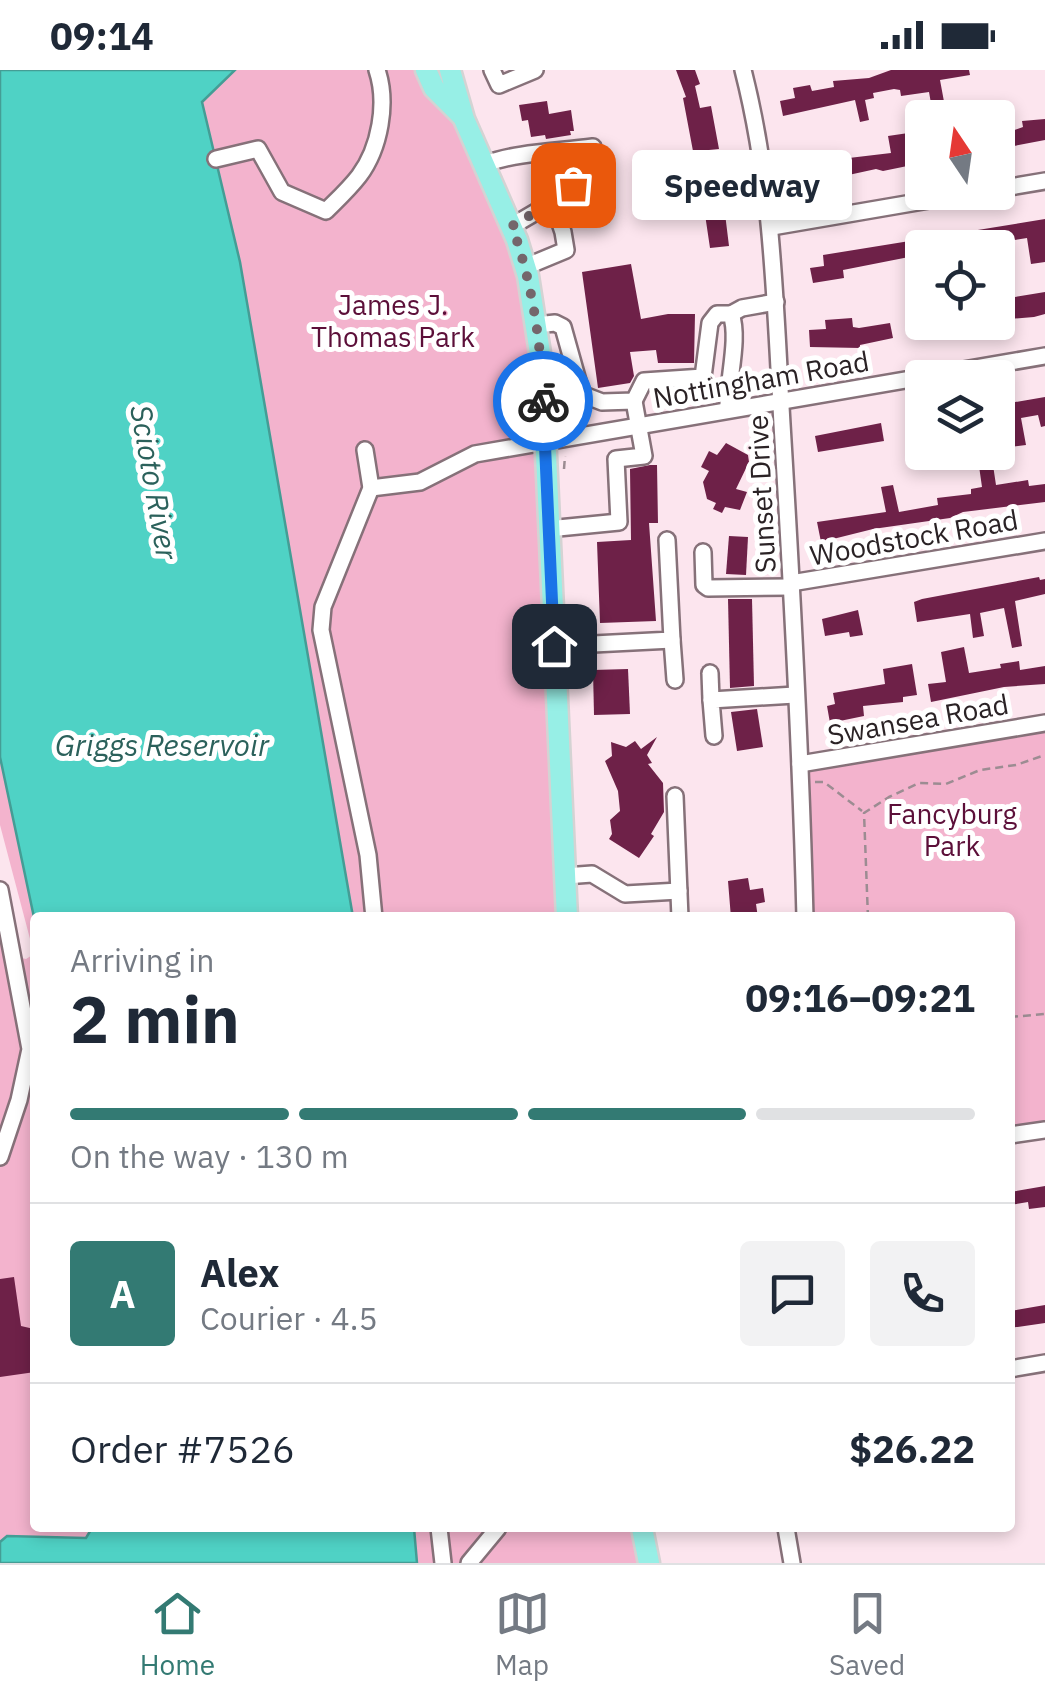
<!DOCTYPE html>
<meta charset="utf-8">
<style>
:root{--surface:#fff;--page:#f2f2f3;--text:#1f2937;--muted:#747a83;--line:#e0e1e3;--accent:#337a73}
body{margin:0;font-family:"IBM Plex Sans",sans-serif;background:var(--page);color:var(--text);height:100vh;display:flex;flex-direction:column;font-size:38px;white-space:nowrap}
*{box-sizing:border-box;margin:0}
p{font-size:32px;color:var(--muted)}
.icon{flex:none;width:55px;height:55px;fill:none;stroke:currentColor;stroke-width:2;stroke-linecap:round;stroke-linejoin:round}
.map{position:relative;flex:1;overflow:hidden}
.side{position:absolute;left:30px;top:842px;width:985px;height:620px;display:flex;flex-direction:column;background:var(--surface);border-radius:10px;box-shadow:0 5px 15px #0003}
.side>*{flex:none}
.needle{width:65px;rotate:347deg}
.controls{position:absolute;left:905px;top:30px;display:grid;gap:20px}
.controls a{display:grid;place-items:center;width:110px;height:110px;border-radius:10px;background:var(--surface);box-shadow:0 5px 15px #0003;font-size:50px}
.pin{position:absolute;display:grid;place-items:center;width:85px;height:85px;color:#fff;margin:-42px;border-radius:20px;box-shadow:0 5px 15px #0006}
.courier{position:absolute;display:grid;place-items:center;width:100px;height:100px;margin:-50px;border:8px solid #1a73e8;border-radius:50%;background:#fff;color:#222;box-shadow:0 2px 12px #0007}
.bubble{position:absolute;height:70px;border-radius:10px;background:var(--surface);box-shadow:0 5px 15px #0003;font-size:32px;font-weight:800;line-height:70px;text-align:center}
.head em{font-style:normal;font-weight:800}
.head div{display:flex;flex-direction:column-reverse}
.head{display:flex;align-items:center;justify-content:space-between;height:170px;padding:0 40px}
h1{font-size:65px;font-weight:800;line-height:75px}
.bar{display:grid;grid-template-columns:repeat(4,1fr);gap:15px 10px;align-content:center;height:120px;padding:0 40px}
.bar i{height:12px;border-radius:8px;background:var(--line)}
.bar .active{background:var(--accent)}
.bar p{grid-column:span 4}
.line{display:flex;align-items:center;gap:25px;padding:0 40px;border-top:2px solid var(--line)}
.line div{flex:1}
.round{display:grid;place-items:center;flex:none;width:105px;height:105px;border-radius:10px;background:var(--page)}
.status{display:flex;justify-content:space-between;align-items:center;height:70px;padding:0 50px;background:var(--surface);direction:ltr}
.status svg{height:28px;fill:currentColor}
.tabs{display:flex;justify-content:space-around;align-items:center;height:140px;border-top:2px solid var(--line);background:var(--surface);font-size:28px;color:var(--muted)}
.tabs a{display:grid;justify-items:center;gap:5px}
.tabs .active{color:var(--accent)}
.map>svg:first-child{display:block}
</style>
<div class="status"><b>09:14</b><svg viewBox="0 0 49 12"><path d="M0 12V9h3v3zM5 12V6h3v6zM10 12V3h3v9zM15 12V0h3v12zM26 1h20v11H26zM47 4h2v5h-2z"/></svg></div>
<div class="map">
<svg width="1045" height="1493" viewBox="0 0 1045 1493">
<rect width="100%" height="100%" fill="#fce5ee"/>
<g fill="#f3b3cd">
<path d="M235 0H415L485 94 528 206 567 847H353L240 192 202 32Z"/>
<path d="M1045 653V1060L1010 1065V848L805 847 800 694Z"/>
<path d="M0 687 35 852V1458H92L87 1468 7 1466 0 1472V842L9 885 26 889 34 884 0 755Z"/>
<path d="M414 1458H642L649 1493H417Z"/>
</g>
<g fill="#4fd2c5" stroke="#449d95" stroke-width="2.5">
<path d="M0 0H235L202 32 240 192 353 847 35 848V852L0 687Z"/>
<path d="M92 1458H414L417 1493H0V1472L7 1466 86 1468Z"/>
</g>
<g fill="#6e2148">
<path d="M676 0H695L700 14 695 16 700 38 711 36 719 79 709 80 713 104 720 103 729 176 710 178 698 97H696L683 28 686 27Z"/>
<path d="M891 0H969L970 5 940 10 945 37 932 39 929 22 901 26 900 20 894 19 873 23 874 28 865 30 869 50 860 52 855 30 783 46 780 31 795 28 793 18 810 15 812 21 834 17 833 11 869 8Z"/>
<path d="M547 31 549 44 571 40 574 61H570L571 65 546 69 545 65 531 67 528 50 522 51 519 35Z"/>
<path d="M1045 49V70L998 79V66L1023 57 1022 51Z"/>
<path d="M922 61V93L883 101 876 99 798 116 793 89 811 86 813 99 833 95 832 90 891 83 888 66Z"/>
<path d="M1045 149V192L1031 194 1027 168 1008 171V177L1015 227 1045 222V244L1034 247 998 250V171L962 178H922V230L918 231 909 187 843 200 844 208 813 213 810 198 824 196 823 185Z"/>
<path d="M631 194 641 249 668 244H695L694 293H658L656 280 630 282 634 306 630 313 598 318 582 202Z"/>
<path d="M852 248 853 257 859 258 890 253 893 268 860 275V278L810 277 809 260 826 259 825 250Z"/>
<path d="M1045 327V356L1041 357 1038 345 1021 348 1026 375 1010 377 1005 349 998 351V335Z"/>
<path d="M881 353 884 371 818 382 815 366Z"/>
<path d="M726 373 748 385 749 392 736 419 747 422 740 440 725 437 722 443 713 439 716 433 707 429 703 412 709 401 701 397 709 381 717 385Z"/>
<path d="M977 382H991L996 415 1028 410 1029 416 1045 414V432L963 442 950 448 873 459 821 472 817 452 886 442 881 417 893 415 899 442 938 435 937 428 971 424V419L982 417Z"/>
<path d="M650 395H657L658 453H649L656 551 600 553 597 472 631 470 630 399Z"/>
<path d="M729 466 748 467 746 505 726 504Z"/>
<path d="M1039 507 1040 510 1045 509V524L1015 531 1022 576 1012 578 1004 538 980 543 984 566 973 568 970 544 917 552 914 532 922 529Z"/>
<path d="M728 529H752L754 616 730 618Z"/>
<path d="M858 540 863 565 850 567 849 562 825 566 822 549Z"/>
<path d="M964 577 969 603 1001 598 1000 594 1019 591 1020 600 1045 596V614L1004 617 931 632 928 614 946 612 941 582Z"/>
<path d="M912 594 917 625 903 627V632L863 636 864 646 830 653 827 636 835 634 833 623 885 614 883 599Z"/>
<path d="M628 599 630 644 594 645 593 600Z"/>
<path d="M757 639 763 677 737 681 731 642Z"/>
<path d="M657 667 647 685 652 693 648 694 663 713 664 742 651 764 654 766 639 788 609 769 612 764 610 750 620 741 618 721 605 691 612 686 611 672 626 677 635 671 641 679Z"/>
<path d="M748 808 750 820 763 818 765 832 756 834 758 848H731L728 811Z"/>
<path d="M1045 1116V1137L1029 1139 1028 1132 1010 1135V1122Z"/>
<path d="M14 1207 21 1256 34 1259 35 1302 0 1307V1209Z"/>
<path d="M1045 1235V1253L1010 1258V1241Z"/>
</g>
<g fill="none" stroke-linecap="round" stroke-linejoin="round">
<g stroke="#867179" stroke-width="20">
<g id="minor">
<path d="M492 0 499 15 535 0"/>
<path d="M743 0C773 117 775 234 782 354 792 518 801 683 805 848"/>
<path d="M216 89 258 79 282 122 326 141C337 130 349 119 359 106 380 78 388 33 377 0"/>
<path d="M485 94C518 82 557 82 593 77L598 109 549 121 563 162 566 180 525 197"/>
<path d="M998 119 1045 111"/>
<path d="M512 156 553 132"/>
<path d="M772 157 976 122"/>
<path d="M731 244 742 238 776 232"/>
<path d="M536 255 555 253 563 257 580 318 584 325 602 332 634 331 644 311 703 307 710 253 717 244H731C740 269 727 311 728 340"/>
<path d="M365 380 371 418 323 537 321 560 368 785 374 848"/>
<path d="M371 418 420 412 475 384 1045 286"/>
<path d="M548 459 619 452 616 389 644 386 634 331"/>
<path d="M703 482 704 515 708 518 791 517"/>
<path d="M791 513 1045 471"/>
<path d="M672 570 675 610"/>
<path d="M554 576 672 570 667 470"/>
<path d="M710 603 711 630"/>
<path d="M714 666 711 630 795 625"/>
<path d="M800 694 1045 653"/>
<path d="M675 726 680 848"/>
<path d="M565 806 592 804 625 824 679 821"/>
<path d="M0 820 30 979 19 1030 0 1087"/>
<path d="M1010 1065 1045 1060"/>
<path d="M1010 1299 1045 1293"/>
<path d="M439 1458 443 1493"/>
<path d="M786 1458 792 1493"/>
<path d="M469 1493 498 1458"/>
</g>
</g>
<g stroke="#d4d3d3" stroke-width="25">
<g id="major">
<path d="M426 0 434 18 461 45"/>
<path d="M450 0 464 49 517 170 528 206 542 296 567 848"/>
<path d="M642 1458 649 1493"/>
</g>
</g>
<g stroke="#9c8c92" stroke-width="2.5" stroke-dasharray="8 5" stroke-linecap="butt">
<path d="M560 342 568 341V355"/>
<path d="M564 399 565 386"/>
<path d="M815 712H824L862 741"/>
<path d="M868 848 864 743 889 727 919 713 946 714 980 700 1016 695 1045 685"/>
<path d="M1010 947 1045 944"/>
</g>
<use href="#minor" stroke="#fff" stroke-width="15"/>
<use href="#major" stroke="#97efe6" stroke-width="20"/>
</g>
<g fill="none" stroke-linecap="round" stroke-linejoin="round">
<path stroke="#74666b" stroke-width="10" stroke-dasharray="0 18" d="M543 331C541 271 532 212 512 156L553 132 549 122 573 115"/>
<path stroke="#1a73e8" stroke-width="12" d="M543 331 554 576"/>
</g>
<g text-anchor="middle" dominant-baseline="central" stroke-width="10" stroke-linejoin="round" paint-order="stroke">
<g font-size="28" fill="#5c0f39" stroke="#fff">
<text x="393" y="234">James J.<tspan x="393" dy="32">Thomas Park</tspan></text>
<text x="952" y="743">Fancyburg<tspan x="952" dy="32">Park</tspan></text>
</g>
<g font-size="28" fill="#2a2225" stroke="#fff">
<text transform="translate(761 309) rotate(-10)">Nottingham Road</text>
<text transform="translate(761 424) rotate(-93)">Sunset Drive</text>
<text transform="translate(914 467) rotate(-10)">Woodstock Road</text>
<text transform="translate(918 649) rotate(-10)">Swansea Road</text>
</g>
<g font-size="30" font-style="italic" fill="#2b615b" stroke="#fff">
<text transform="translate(155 412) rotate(80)">Scioto River</text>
<text x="162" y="674">Griggs Reservoir</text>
</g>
</g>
</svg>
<div class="controls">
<a><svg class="needle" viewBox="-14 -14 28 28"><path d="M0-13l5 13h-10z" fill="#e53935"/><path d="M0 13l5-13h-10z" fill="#747a83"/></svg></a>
<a><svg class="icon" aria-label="locate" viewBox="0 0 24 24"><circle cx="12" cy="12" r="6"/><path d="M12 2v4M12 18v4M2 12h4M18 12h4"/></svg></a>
<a><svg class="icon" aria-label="layers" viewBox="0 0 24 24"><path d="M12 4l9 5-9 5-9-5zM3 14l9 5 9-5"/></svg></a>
</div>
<div class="pin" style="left:573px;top:115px;background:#ea580c"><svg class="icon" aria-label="bag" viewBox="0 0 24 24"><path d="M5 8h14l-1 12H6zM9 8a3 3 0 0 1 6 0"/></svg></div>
<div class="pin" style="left:554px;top:576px;background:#1f2937"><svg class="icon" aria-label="home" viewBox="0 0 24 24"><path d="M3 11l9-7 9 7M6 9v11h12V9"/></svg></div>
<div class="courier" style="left:543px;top:331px"><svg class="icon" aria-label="bike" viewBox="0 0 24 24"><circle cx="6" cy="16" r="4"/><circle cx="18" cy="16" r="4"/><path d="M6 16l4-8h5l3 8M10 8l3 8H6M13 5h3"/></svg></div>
<div class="bubble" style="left:632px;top:80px;width:220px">Speedway</div>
<section class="side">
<div class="head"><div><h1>2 min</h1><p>Arriving in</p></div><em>09:16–09:21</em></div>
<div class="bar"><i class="active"></i><i class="active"></i><i class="active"></i><i></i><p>On the way · 130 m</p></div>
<div class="line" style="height:180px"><b class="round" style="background:var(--accent);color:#fff">A</b><div><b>Alex</b><p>Courier · 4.5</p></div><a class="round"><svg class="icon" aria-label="chat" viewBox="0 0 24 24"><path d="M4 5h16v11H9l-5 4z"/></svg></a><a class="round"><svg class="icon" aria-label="phone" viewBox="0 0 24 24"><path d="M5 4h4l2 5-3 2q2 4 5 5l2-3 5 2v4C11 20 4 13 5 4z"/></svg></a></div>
<div class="line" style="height:130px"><div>Order #7526</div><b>$26.22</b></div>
</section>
</div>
<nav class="tabs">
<a class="active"><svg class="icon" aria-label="home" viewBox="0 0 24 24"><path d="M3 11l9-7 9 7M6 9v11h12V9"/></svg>Home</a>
<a><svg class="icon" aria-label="map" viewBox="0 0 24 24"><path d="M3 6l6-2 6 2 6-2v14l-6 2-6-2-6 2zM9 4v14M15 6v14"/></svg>Map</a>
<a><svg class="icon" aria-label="saved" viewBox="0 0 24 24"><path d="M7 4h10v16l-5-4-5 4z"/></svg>Saved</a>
</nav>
